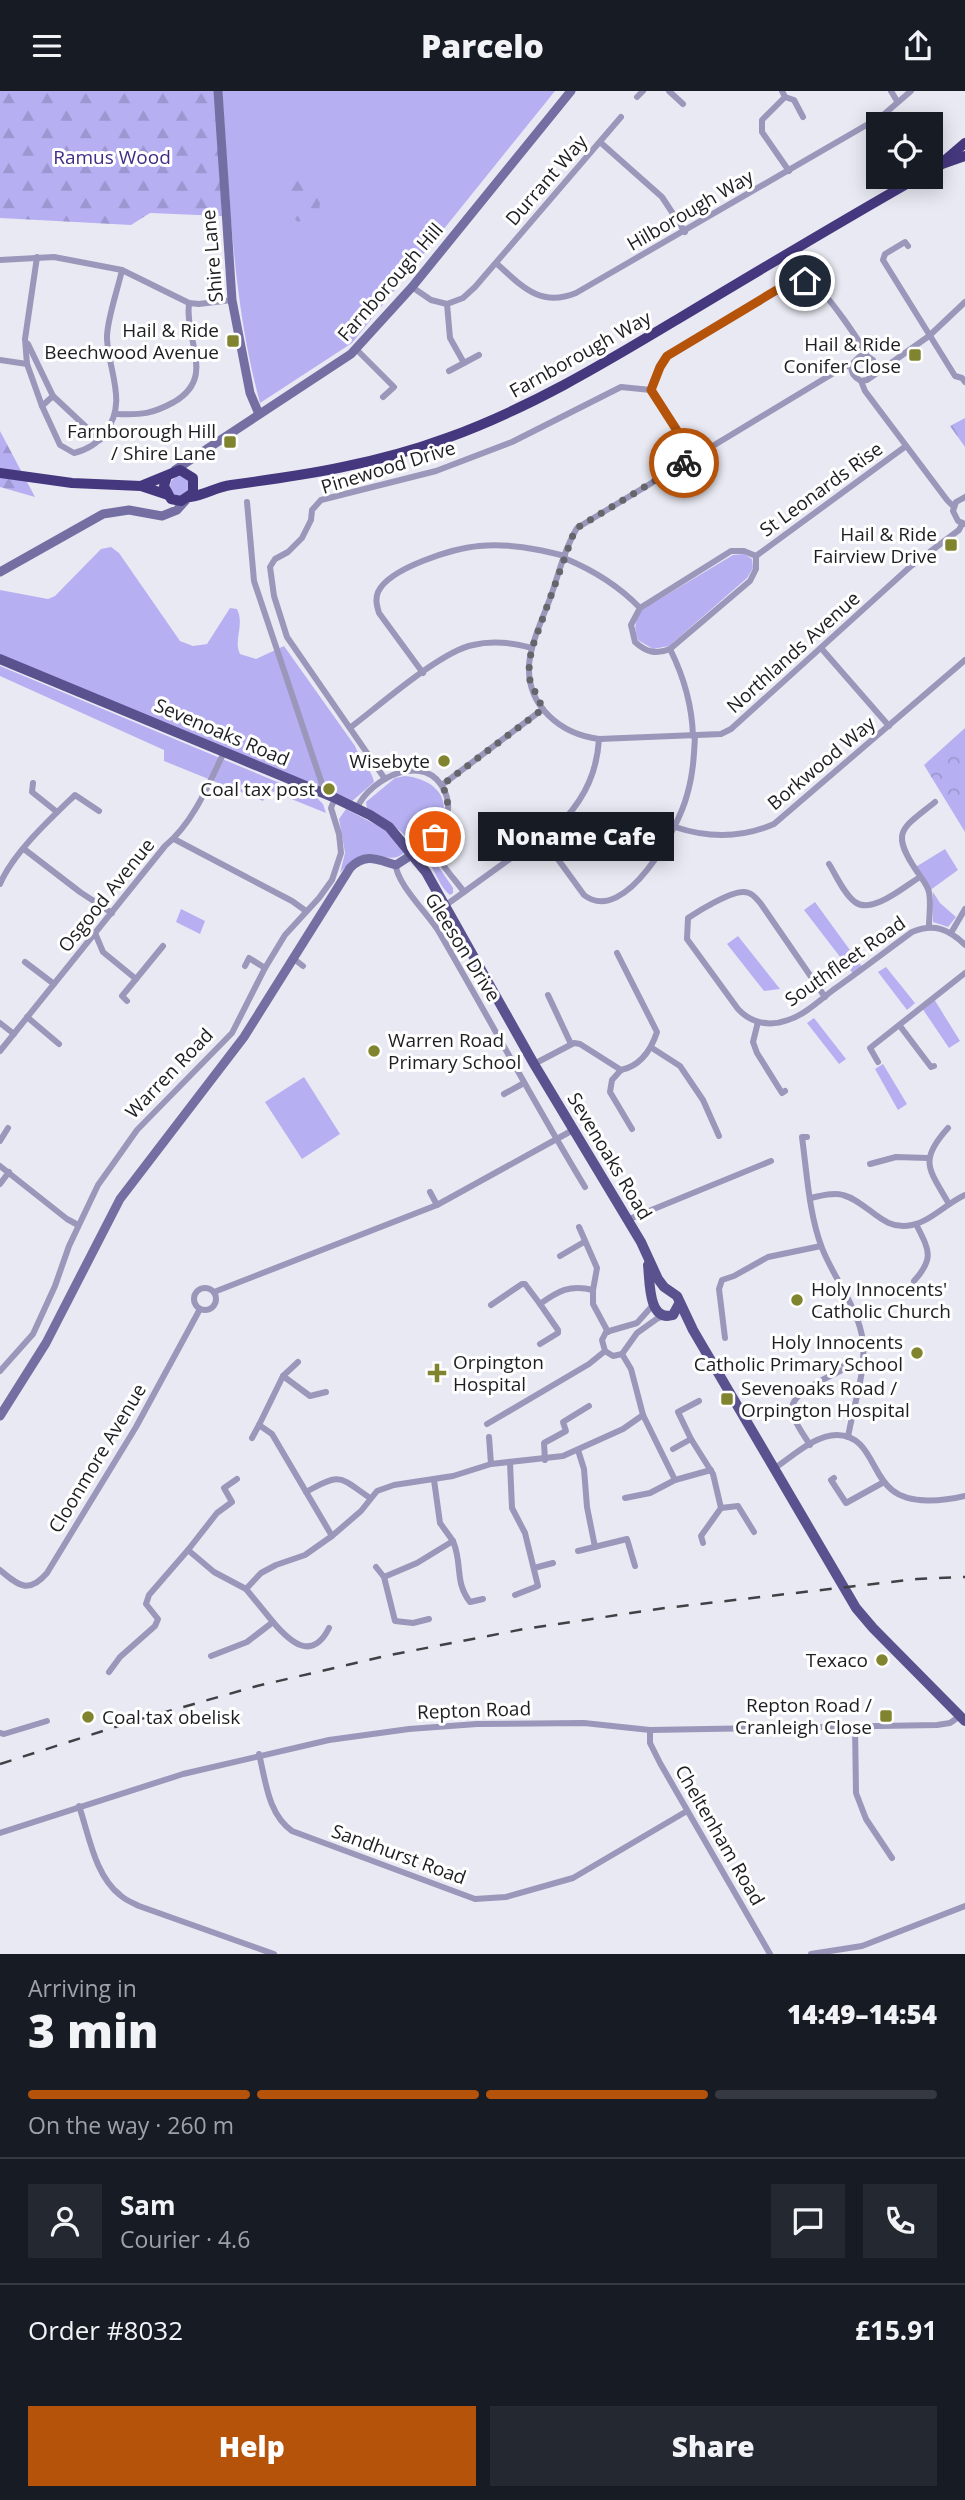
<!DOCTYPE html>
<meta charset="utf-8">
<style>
:root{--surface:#171b24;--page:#242831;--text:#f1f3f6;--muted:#9ea1a6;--line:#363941;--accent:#b45309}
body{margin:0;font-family:"Open Sans",sans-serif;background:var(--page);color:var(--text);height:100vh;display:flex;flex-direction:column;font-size:26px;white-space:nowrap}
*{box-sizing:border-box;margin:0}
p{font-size:23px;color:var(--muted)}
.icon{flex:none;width:38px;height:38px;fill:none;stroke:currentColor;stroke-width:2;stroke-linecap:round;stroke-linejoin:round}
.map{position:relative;height:1863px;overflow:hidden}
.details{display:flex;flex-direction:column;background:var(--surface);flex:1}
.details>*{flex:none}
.buttons{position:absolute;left:866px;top:21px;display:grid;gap:14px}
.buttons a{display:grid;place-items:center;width:77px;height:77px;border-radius:0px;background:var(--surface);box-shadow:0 4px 18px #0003;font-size:35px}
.pin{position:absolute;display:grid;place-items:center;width:60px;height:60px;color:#fff;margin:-30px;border:4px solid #fff;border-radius:50%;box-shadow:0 2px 7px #0007}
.courier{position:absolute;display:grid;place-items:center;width:70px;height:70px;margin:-35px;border:5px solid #b45309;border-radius:50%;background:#fff;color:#222;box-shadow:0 2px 9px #0007}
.bubble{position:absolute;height:49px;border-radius:0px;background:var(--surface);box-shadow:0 4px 18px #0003;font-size:23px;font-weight:800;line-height:49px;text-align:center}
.head em{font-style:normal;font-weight:800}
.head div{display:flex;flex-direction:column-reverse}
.head{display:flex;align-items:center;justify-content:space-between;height:119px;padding:0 28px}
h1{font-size:46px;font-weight:800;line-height:52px}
.bar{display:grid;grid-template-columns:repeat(4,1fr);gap:10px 7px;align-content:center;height:84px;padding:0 28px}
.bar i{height:9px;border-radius:5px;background:var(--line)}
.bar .on{background:var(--accent)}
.bar p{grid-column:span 4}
.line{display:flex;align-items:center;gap:18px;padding:0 28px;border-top:2px solid var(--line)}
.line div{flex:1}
.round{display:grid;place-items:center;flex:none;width:74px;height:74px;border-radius:0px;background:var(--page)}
.button{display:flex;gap:14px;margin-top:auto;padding:14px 28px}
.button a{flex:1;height:80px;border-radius:0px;background:var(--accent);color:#fff;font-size:28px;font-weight:800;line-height:80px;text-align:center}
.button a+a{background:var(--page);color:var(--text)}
header{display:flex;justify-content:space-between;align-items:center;height:91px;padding:0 28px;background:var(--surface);font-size:32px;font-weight:800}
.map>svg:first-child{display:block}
</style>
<header><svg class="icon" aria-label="menu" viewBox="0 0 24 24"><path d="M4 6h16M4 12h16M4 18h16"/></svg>Parcelo<svg class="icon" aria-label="share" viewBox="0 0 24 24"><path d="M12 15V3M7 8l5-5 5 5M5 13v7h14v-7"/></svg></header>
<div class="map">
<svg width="965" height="1863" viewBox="0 0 965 1863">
<defs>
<pattern id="forest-firs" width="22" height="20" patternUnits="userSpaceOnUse" patternTransform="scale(1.75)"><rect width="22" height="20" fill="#b6b0f3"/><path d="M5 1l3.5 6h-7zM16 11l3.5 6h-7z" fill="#9c97d0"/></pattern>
<pattern id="park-crowns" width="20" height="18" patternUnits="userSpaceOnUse" patternTransform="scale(1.75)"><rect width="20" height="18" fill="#b6b0f3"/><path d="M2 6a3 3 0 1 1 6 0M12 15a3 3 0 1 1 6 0" fill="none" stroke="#9c97d0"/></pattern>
</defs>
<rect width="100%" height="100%" fill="#e9e9f3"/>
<g fill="#b6b0f3">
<path d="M222 0H555L352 252 260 312C232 209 230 106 222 0Z"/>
<circle cx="180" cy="395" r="10"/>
<path d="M111 456 119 462 180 550 193 555 207 553 230 517 237 518C245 535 233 548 240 563L256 568 284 555 355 655C359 667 372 679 374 691L351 711 0 564V499L48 508 55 505 101 458Z"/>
<path d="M744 463 752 468 753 477 747 487 669 555 653 558 638 549C633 537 635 529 643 518L733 464Z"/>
<path d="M0 575 318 708 323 713 326 722 269 699 263 710 164 670V659L0 585Z"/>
<path d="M405 685C427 687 451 701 442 728 439 736 431 743 428 752L434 769 453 797V802L450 804C440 796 436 782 429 772 412 748 392 731 367 717L366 711 395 687Z"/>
<path d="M346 718 384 738 405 761C385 780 373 743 340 782L345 762 339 728Z"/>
<path d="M945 758 958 779 929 800 914 777Z"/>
<path d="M933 801 940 812 956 826 948 836 933 831Z"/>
<path d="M815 811 863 877 854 884 804 819Z"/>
<path d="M181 818 205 830 200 843 176 831Z"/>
<path d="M738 845 780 898 764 900 727 853Z"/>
<path d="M886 876 915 912 907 919 878 881Z"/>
<path d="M934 908 960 950 949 957 922 917Z"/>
<path d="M814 927 846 968 839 973 807 932Z"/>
<path d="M883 973 907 1013 898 1019 875 978Z"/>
<path d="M304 986 340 1043 302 1068 265 1011Z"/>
</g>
<g fill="url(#forest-firs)">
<path d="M0 0H215L222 125 150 122 131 134 0 127Z"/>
<path d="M299 90 313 91 321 102 319 121 298 131 290 124 279 104 286 93Z"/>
<path d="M965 327V356L950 335Z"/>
<path d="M0 340 35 406 0 396Z"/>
</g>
<path fill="url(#park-crowns)" d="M965 637V741L924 674Z"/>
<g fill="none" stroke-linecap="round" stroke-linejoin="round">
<g stroke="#9a97ba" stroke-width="6">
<path d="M669 0 683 13"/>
<path d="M782 0 785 6 762 29V41L789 80"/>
<path d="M891 0 897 10"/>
<path d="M637 6 643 0"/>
<path d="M785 6 794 9 803 26"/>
<path d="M600 51 662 106 685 141"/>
<path d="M908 155 905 151 885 163 883 169 955 285 962 287 965 291"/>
<path d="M37 166 25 248 27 273 42 315 60 354 74 362C86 359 98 352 105 342 128 312 109 282 107 248 106 231 118 198 122 179"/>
<path d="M0 169 54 166 122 179 189 212 199 213 232 209"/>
<path d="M496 172C521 194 539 217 576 202L882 25 911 0"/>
<path d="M412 196 431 209 447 213 450 247 464 272 479 264"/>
<path d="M447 213 463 207 475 196 621 26"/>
<path d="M28 253 53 305 42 315"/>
<path d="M356 258 394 296 383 306"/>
<path d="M0 269 27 273"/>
<path d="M851 274C851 282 854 286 861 290L867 289 929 245 965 211"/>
<path d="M449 280 464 272"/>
<path d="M875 281 873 269 867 265H860L851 274 842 277 577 437C565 457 559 481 552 502 544 525 531 550 529 574 527 616 561 643 599 648L721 643 731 638 911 475 959 439 962 433"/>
<path d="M861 290 865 300 947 409 954 416"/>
<path d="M651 299 659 276 667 265 793 190C801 190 807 189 814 194 827 202 860 250 867 265"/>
<path d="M651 299 694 365"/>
<path d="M53 305 100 349"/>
<path d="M117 323C142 324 152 323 174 311 217 286 184 250 189 212"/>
<path d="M965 406 956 411 953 420 958 430 965 433"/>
<path d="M247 411 254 490 323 696V702"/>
<path d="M731 460H744L756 465V478L750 490 670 558C656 564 646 561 635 551L631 534 640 517Z"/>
<path d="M756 465 906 355"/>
<path d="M564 467C593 479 618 494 640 517"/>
<path d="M821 557 889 635"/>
<path d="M670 558C684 586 692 613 693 645"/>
<path d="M423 582 379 522C377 515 375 509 378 501 389 477 454 457 479 455 509 452 537 458 565 465"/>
<path d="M351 636C379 615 441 560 473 554 493 549 512 552 532 557"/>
<path d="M385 688 287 546 274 505 270 476 275 468 288 461 302 447 311 429 312 419 321 409 436 380 512 351 621 296 651 299"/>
<path d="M33 692 32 701 57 721"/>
<path d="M442 694 543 618"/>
<path d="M357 717C371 686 427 659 445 701 457 728 431 740 435 756 438 772 455 788 464 801"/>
<path d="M675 736C708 747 742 747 774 733L965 569"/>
<path d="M541 745 584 804C625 836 679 736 687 704 693 684 694 665 695 645"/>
<path d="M174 748 292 810 306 820"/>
<path d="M24 758 80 801 112 822"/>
<path d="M829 773C836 784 844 803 855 811 872 824 905 795 920 786"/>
<path d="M396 774C396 792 429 824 439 841 488 925 534 1012 585 1096"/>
<path d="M0 793C13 762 51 727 75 704L99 720"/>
<path d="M446 814 565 728C586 704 597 680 599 648"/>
<path d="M929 835C929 824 932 807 928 798 925 791 920 785 916 779 890 740 902 738 935 711"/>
<path d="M95 842 103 861 136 888 163 855"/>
<path d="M951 842 965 818"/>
<path d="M294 868 303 875"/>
<path d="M25 871 54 893"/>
<path d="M245 875 249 867 265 877"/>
<path d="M548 904 571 953"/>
<path d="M825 906 761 813C756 807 751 800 742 801 728 802 700 819 688 827L687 848 738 918C751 932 769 936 788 929 804 924 819 910 833 899 860 880 886 860 912 841 934 832 949 838 965 854"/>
<path d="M127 910 122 905 136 888"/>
<path d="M27 926 59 953"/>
<path d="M758 931 753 951 757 962 782 1002 785 1000"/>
<path d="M0 932 14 943"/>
<path d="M900 935 931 976 934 975"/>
<path d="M652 957 680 975 703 1009 719 1045"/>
<path d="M0 960 165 755C193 732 209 693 224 661"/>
<path d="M878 971 870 957 965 882"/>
<path d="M534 973 574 952 580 953 621 979C640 975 651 959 657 941L617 862"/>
<path d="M621 979 612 989 610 1001 632 1038"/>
<path d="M504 1003 524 992"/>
<path d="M948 1037C918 1070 929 1078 949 1113"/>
<path d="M807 1046H802C807 1083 809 1123 822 1157 834 1188 859 1217 863 1251 866 1281 853 1316 848 1346"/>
<path d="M0 1050 8 1037"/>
<path d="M870 1073 896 1066 928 1067"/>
<path d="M0 1075 67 1128 78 1134"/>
<path d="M0 1093 9 1081"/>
<path d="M430 1101 437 1114"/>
<path d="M810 1107C821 1105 833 1101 843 1104 869 1111 882 1141 912 1134 931 1130 947 1112 965 1104"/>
<path d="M627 1129 771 1070"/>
<path d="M579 1136 597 1177 593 1199"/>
<path d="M560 1165 584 1151"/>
<path d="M914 1190C935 1167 929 1159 916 1133"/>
<circle cx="205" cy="1208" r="11"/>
<path d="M214 1201 437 1114 573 1039"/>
<path d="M491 1214 522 1193H525L540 1213C558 1200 570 1193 593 1199V1213L608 1241"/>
<path d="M653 1214 637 1232 606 1241 602 1249 605 1260 613 1265 622 1263 637 1242 658 1227 665 1225"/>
<path d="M725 1247 719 1198 722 1189 734 1185 768 1166 821 1155"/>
<path d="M540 1253 558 1242V1239L540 1213"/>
<path d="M298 1271 283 1285 259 1334 272 1343 332 1445"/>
<path d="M0 1280 33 1243 55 1195 69 1155 98 1094 113 1073 137 1039 232 942 265 877 285 844 319 807 332 789 341 762 339 743 331 717 335 707"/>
<path d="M283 1285 310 1305 326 1301"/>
<path d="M487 1333 589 1273 605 1260"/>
<path d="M489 1346 491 1373"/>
<path d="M252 1347 259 1334"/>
<path d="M691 1348 713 1383 721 1417 701 1445 703 1452"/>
<path d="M810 1354C804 1344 793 1330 792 1320 789 1301 832 1285 846 1277L844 1274"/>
<path d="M673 1358 691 1348 678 1321 699 1310"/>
<path d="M578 1359 584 1378 587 1416 595 1456"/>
<path d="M545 1369 544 1352 566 1340 563 1331 589 1315"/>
<path d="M510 1372 512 1417 525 1442 538 1495 515 1504"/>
<path d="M775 1377C793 1365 815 1344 837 1344 870 1344 871 1383 892 1399 910 1414 944 1410 965 1405"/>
<path d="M834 1387 831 1389 846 1412 884 1391"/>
<path d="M675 1389 711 1379"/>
<path d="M306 1401C342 1381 339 1386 370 1407"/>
<path d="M625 1407 650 1402 675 1389 643 1324"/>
<path d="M721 1417 738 1415 754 1441"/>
<path d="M453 1450C463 1474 454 1490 470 1511L483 1508"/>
<path d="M188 1459 217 1422 232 1411 224 1397 237 1388"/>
<path d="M578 1460 627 1448 635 1475"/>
<path d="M376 1476 384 1486"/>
<path d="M534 1477 553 1472"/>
<path d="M0 1479C18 1494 28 1504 47 1482L136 1336 200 1218"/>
<path d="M246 1498 261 1482 276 1474 305 1464 332 1445 361 1420 377 1400 394 1394 453 1385 491 1373 563 1365 623 1338 643 1324 631 1278 622 1263"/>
<path d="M429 1528 413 1532 395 1530 384 1486 417 1472 453 1450 440 1432 434 1389"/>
<path d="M273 1531C290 1551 312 1571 329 1537"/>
<path d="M109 1581 120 1566 155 1535 158 1528 146 1513 149 1504 188 1459 214 1481 246 1498 273 1531 247 1551 211 1565"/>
<path d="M855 1634 856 1702 866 1728 892 1767"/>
<path d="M650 1639V1652L660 1672 770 1863"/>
<path d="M0 1642 4 1643 47 1630"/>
<path d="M259 1663C266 1691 268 1723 292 1740L475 1808 506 1806 573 1787 687 1720"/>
<path d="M79 1715C89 1744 95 1785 120 1804 125 1809 133 1812 139 1815L274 1863"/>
<path d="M0 1742 183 1683 329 1649 409 1638 477 1633 584 1632 650 1639 937 1634 950 1632 960 1625"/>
<path d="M811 1863 862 1855 965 1815"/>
</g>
<g stroke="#746fa2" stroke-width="9">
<path d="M218 0 232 209 250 302 259 323"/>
<path d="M175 379 351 263 412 196 571 0"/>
<path d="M0 481 103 423 129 419 162 425 177 419 186 409"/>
<path d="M0 1325 46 1252 120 1108 244 946 350 777C366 761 378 769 396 774L413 763"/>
</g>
<g stroke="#5a528f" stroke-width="10">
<path d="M0 568 335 707 370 724 389 736 426 781 534 973 641 1151 658 1188 664 1196 677 1205 693 1239 856 1517 873 1537 965 1630"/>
<path d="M648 1174C650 1191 648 1231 673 1224L679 1213"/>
</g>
<g stroke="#45387e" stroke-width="10">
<path d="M944 70 965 52"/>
<path d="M931 79 942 73 965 65"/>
<path d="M0 382 72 392 141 395 168 404"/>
<path d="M141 395 180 379 193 387V402L181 410 171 408 164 395 167 385"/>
<path d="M190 406C205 404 216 396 231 394 305 384 377 373 447 347 530 317 603 273 678 228 758 180 838 132 919 86"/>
</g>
<path stroke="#404045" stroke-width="2.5" stroke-dasharray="12 12" stroke-linecap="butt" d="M0 1673 134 1630 257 1595 390 1564 524 1538 665 1517 917 1488 965 1486"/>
</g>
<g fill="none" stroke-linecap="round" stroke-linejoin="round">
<path stroke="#65656b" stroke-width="7" stroke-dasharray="0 12.6" d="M435 746C448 729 452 713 442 694L543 618 530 590 529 573 532 557 573 444 577 437 684 372"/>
<path stroke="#b45309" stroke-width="9" d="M684 372 694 366 651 299 660 276 667 265 780 197 793 190H805"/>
</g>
<g fill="#81842e" stroke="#fff" stroke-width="2.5">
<rect x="226" y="243" width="14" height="14" rx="3.5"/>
<rect x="908" y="257" width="14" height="14" rx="3.5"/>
<rect x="223" y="344" width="14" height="14" rx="3.5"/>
<rect x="944" y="447" width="14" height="14" rx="3.5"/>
<circle cx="444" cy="670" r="7"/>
<circle cx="329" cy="698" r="7"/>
<circle cx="374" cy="960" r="7"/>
<circle cx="797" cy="1209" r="7"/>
<circle cx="917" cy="1262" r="7"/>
<path d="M433.5 1271.5h7v7h7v7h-7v7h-7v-7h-7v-7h7z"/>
<rect x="720" y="1301" width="14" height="14" rx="3.5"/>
<circle cx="882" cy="1569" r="7"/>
<rect x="879" y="1618" width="14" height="14" rx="3.5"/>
<circle cx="88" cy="1626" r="7"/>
</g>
<g text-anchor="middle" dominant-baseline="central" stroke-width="6" stroke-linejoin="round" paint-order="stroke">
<g font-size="19" fill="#412c86" stroke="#fff">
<text x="112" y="66">Ramus Wood</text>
</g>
<g font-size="19" fill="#1e1e22" stroke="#fff">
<text transform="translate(546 89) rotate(-49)">Durrant Way</text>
<text transform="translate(690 119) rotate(-30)">Hilborough Way</text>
<text transform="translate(212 165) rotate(-95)">Shire Lane</text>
<text transform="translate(390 191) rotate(-49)">Farnborough Hill</text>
<text transform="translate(580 263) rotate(-29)">Farnborough Way</text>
<text transform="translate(388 376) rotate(-17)">Pinewood Drive</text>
<text transform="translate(821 398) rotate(-36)">St Leonards Rise</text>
<text transform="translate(793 561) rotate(-42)">Northlands Avenue</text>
<text transform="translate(222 641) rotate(23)">Sevenoaks Road</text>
<text transform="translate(821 672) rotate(-40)">Borkwood Way</text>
<text transform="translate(106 804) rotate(-51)">Osgood Avenue</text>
<text transform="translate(463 856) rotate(58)">Gleeson Drive</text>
<text transform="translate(845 870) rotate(-35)">Southfleet Road</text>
<text transform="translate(169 982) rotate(-46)">Warren Road</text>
<text transform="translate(610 1065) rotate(59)">Sevenoaks Road</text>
<text transform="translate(97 1367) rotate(-59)">Cloonmore Avenue</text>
<text transform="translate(474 1619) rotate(-2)">Repton Road</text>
<text transform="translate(720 1744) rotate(60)">Cheltenham Road</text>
<text transform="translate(399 1763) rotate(20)">Sandhurst Road</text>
</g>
<g font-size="19" fill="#1e1e22" stroke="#fff" text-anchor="end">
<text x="219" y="239">Hail &amp; Ride<tspan x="219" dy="22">Beechwood Avenue</tspan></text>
<text x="901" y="253">Hail &amp; Ride<tspan x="901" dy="22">Conifer Close</tspan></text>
<text x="216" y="340">Farnborough Hill<tspan x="216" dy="22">/ Shire Lane</tspan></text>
<text x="937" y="443">Hail &amp; Ride<tspan x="937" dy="22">Fairview Drive</tspan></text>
<text x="430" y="670">Wisebyte</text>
<text x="315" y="698">Coal tax post</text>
<text x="388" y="949" text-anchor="start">Warren Road<tspan x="388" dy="22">Primary School</tspan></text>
<text x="811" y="1198" text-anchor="start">Holy Innocents'<tspan x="811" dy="22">Catholic Church</tspan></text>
<text x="903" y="1251">Holy Innocents<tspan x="903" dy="22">Catholic Primary School</tspan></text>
<text x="453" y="1271" text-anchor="start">Orpington<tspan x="453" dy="22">Hospital</tspan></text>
<text x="741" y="1297" text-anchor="start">Sevenoaks Road /<tspan x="741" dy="22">Orpington Hospital</tspan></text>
<text x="868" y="1569">Texaco</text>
<text x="872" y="1614">Repton Road /<tspan x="872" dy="22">Cranleigh Close</tspan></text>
<text x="102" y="1626" text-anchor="start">Coal tax obelisk</text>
</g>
</g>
</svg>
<div class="buttons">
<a><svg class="icon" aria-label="locate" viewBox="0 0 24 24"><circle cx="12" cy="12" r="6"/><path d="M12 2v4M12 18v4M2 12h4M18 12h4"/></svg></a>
</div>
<div class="pin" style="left:435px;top:746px;background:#ea580c"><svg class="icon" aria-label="bag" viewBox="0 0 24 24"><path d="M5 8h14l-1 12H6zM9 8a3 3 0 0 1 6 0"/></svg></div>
<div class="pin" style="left:805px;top:190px;background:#1f2937"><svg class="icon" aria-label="home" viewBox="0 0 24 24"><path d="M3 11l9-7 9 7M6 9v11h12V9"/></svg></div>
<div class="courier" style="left:684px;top:372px"><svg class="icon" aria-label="bike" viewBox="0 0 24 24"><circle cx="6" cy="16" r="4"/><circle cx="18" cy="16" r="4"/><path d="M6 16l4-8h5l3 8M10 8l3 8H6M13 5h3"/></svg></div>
<div class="bubble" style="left:478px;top:721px;width:196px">Noname Cafe</div>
</div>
<section class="details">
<div class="head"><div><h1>3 min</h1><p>Arriving in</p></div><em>14:49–14:54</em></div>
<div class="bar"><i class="on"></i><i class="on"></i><i class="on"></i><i></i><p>On the way · 260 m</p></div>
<div class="line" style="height:126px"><a class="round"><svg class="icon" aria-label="person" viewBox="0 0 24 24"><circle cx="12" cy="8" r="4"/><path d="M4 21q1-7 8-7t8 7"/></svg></a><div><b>Sam</b><p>Courier · 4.6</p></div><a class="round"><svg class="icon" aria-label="chat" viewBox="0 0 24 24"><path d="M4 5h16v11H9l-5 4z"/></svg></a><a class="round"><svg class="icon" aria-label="phone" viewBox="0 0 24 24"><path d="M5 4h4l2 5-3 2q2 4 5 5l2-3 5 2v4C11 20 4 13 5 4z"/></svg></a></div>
<div class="line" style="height:91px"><div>Order #8032</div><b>£15.91</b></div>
<div class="button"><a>Help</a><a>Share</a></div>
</section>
